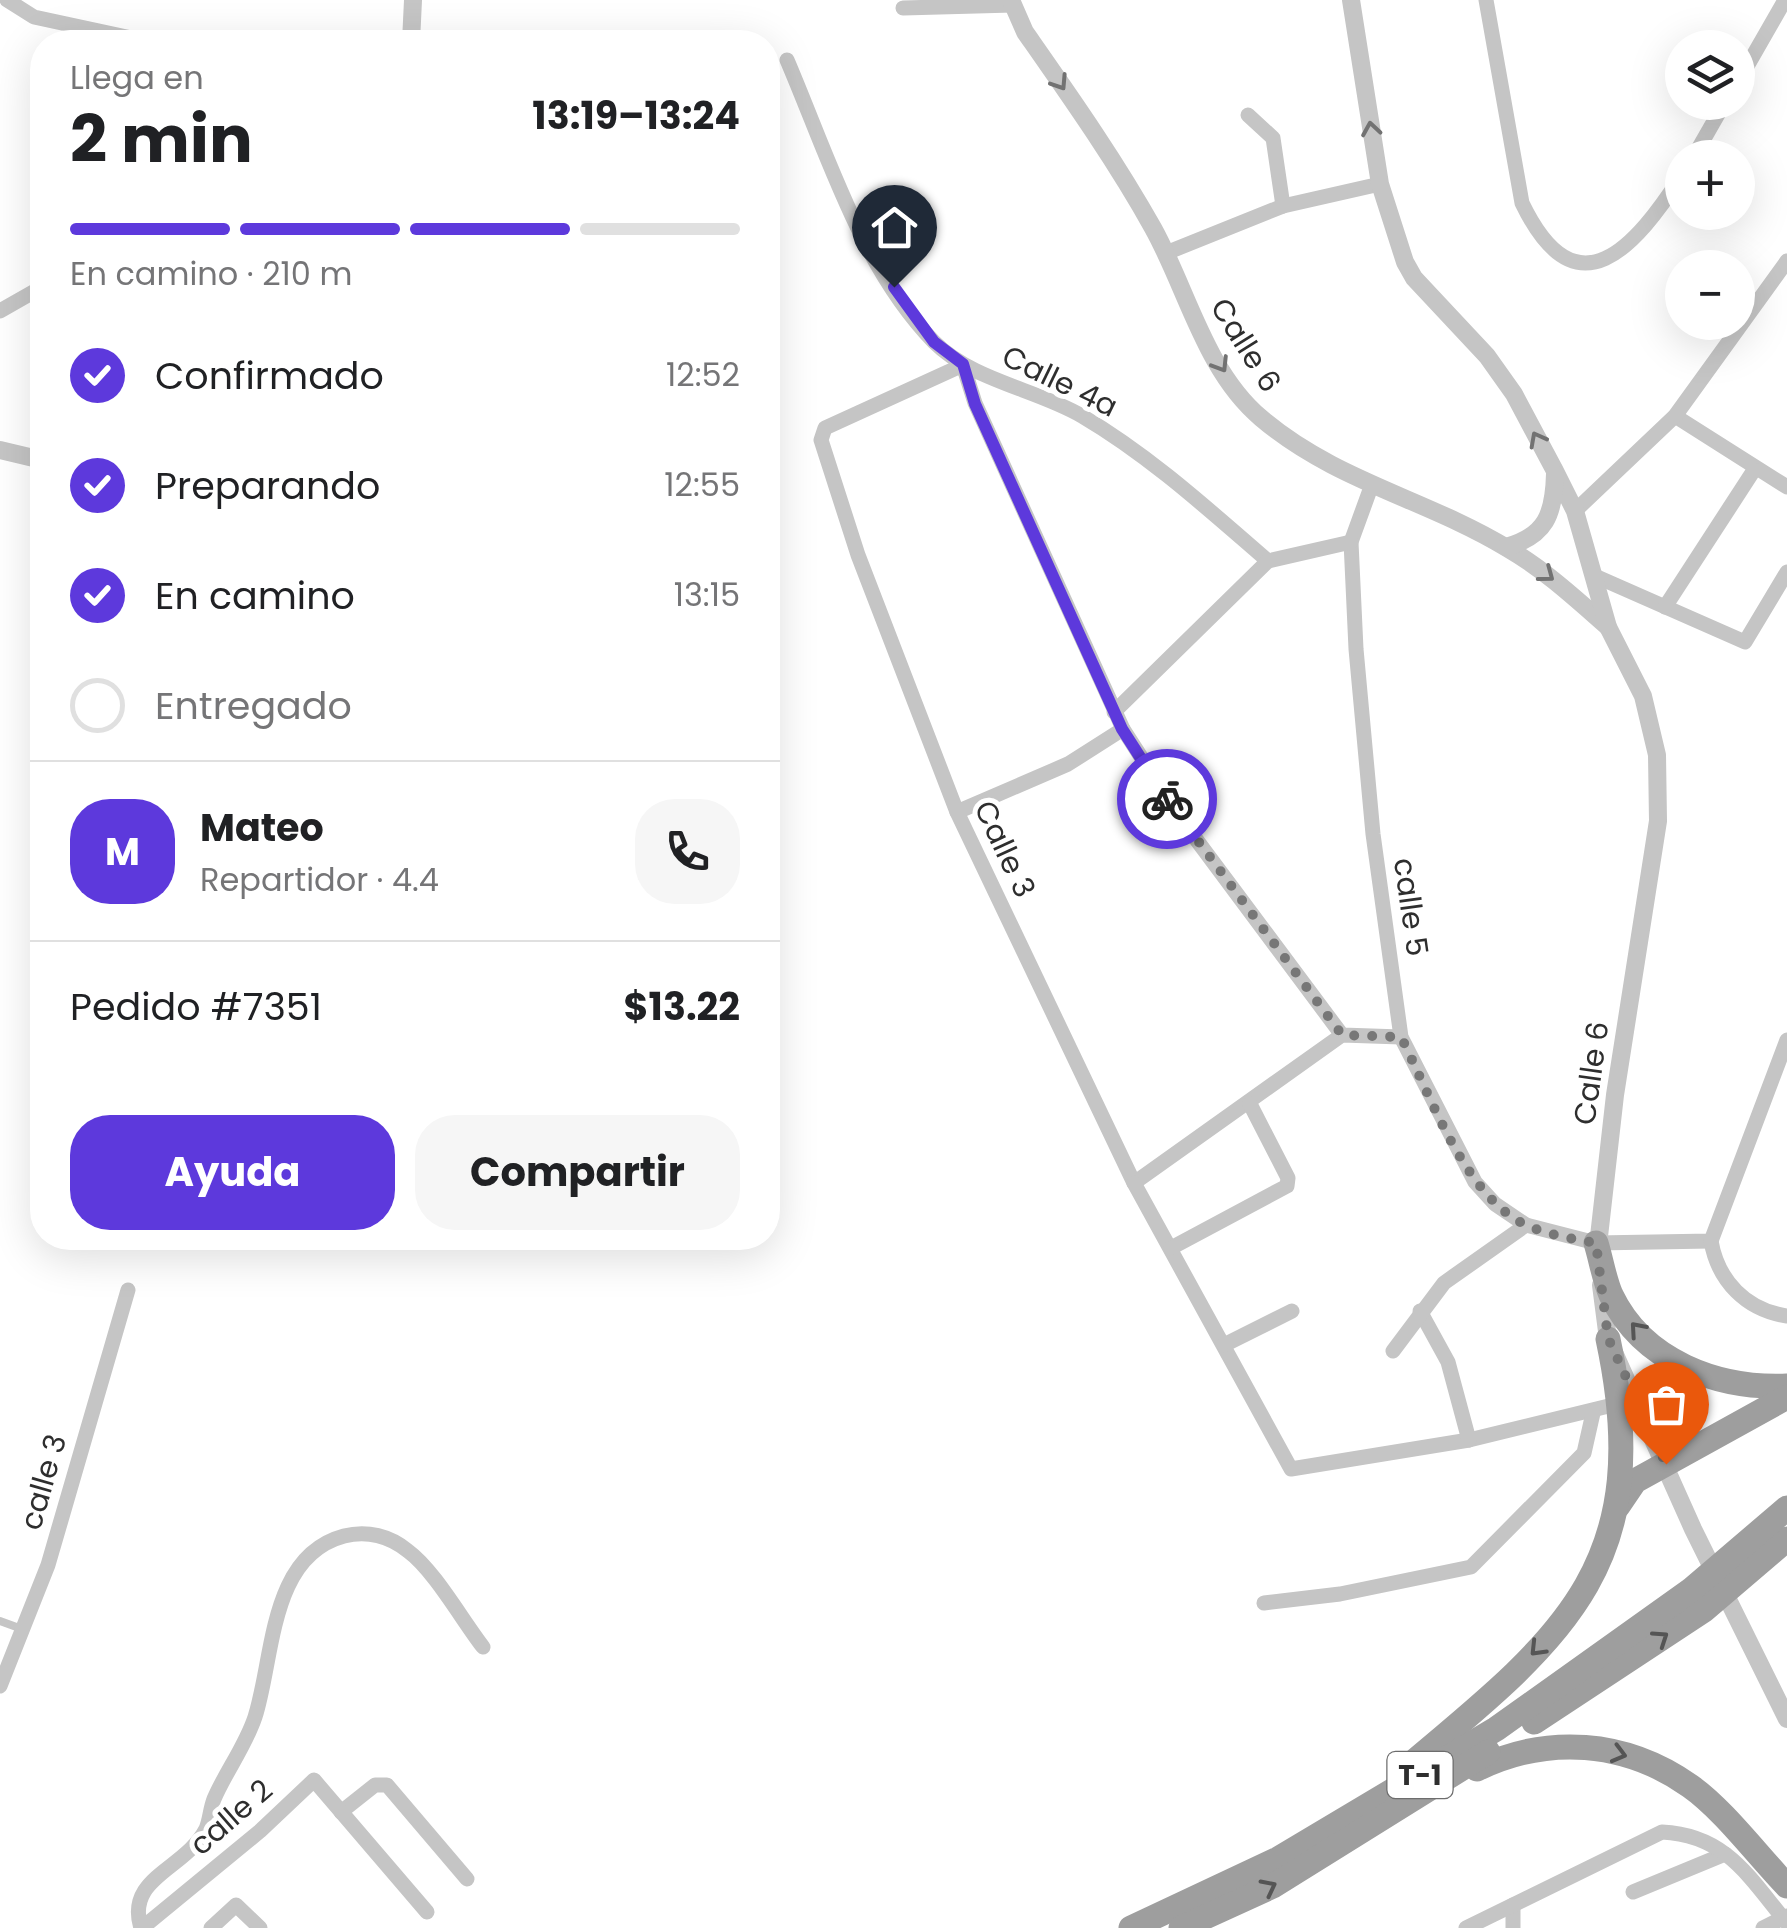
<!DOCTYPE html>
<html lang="es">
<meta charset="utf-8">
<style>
:root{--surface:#fff;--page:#f6f6f6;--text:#202124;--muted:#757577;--line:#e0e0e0;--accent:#5d39dc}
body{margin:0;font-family:Poppins,sans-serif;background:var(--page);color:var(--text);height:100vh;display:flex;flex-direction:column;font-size:38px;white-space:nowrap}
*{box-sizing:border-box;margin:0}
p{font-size:32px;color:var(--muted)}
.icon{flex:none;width:55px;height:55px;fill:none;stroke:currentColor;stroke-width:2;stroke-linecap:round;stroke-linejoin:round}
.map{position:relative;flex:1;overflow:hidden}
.side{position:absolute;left:30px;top:30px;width:750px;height:1220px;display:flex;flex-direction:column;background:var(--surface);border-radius:40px;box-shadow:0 10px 40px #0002}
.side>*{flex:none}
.controls{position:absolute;left:1665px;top:30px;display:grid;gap:20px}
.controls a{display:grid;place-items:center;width:90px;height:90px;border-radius:50%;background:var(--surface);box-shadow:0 10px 40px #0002;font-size:50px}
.pin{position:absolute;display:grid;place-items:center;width:85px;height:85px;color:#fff;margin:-102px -42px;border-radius:50% 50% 50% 0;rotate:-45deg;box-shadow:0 0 10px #0007}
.pin .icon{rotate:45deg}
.courier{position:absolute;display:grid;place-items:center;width:100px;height:100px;margin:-50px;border:8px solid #5d39dc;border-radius:50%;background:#fff;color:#222;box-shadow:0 2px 12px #0007}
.headline em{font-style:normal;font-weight:700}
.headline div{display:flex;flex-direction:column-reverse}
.headline{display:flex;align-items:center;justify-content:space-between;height:170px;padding:0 40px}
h1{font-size:65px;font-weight:700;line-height:75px}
.bar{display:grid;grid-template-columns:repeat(4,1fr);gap:15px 10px;align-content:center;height:120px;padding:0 40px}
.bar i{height:12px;border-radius:8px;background:var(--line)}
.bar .selected{background:var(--accent)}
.bar p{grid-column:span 4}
.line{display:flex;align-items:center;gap:25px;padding:0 40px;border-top:2px solid var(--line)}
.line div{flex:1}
.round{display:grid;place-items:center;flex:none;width:105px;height:105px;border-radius:40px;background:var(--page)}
ol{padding:0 40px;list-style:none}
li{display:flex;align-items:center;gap:30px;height:110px}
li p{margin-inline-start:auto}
li .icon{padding:10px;border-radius:50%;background:var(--accent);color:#fff;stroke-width:4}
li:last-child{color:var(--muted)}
li i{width:55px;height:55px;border:5px solid var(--line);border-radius:50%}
.button{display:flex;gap:20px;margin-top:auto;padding:20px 40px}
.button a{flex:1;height:115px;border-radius:40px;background:var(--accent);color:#fff;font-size:40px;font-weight:700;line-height:115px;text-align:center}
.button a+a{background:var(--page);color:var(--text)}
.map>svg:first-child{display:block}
</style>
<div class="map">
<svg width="1787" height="1928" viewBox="0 0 1787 1928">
<rect width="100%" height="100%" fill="#fff"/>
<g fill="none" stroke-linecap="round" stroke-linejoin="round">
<path stroke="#c5c5c5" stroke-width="8" d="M0 1621 22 1629"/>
<g stroke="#c5c5c5" stroke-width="15">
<path d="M7 0 34 17 150 42"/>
<path d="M1486 0 1522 203C1577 317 1636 246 1682 175"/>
<path d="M903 8 1013 5"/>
<path d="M787 60C827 153 861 267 934 342 973 381 1036 389 1082 416 1150 456 1209 510 1268 561"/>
<path d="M1738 82 1785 0"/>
<path d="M1248 115 1273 138 1283 206"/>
<path d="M1693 158 1725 102"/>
<path d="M1166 253 1283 206 1380 184"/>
<path d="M0 311 42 287"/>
<path d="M1675 416 1787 487"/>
<path d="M1371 487 1351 542 1356 649 1373 834 1401 1037 1475 1182 1495 1204 1526 1225 1596 1243 1711 1241 1787 1040"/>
<path d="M1575 511 1675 416 1787 261"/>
<path d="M1595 576 1745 642 1787 572"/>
<path d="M1665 607 1754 470"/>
<path d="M1114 712 1268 561 1351 542"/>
<path d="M957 812 1068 764 1123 729"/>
<path d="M1342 1035 1134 1183 957 812 858 555 821 440 825 428 963 365 975 403 1123 729 1181 819 1342 1035 1401 1037"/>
<path d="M1134 1183 1291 1469 1469 1440 1621 1403"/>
<path d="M1711 1241C1718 1281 1746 1310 1787 1316"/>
<path d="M1171 1248 1287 1186 1288 1178 1250 1104"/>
<path d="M1420 1311 1448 1362 1469 1440"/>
<path d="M1224 1345 1292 1311"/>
<path d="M1393 1351 1444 1283 1526 1225"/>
<path d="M1264 1603 1340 1594 1471 1567 1584 1453 1593 1413"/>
<path d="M0 1686 48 1565 128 1290"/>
<path d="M341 1812 375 1785H387L467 1879"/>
<path d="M1633 1892 1725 1854"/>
<path d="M1513 1905V1928"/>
<path d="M141 1928C125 1877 185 1870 206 1829 210 1820 210 1809 214 1799 226 1771 245 1747 255 1717 274 1658 269 1556 344 1536 367 1530 390 1536 408 1551 434 1570 462 1620 483 1647"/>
<path d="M142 1928 260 1831 314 1780 427 1912"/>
<path d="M211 1928 236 1905 260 1928"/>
<path d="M1466 1928 1662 1832C1726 1835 1749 1877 1787 1923"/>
<path d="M1763 1928 1787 1916"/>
</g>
<g stroke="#c5c5c5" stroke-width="18">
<path d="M1011 0 1025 32C1069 95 1115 160 1153 228 1187 289 1205 371 1261 418 1335 481 1426 499 1507 548 1545 570 1576 599 1608 627"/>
<path d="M1351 0 1380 184 1405 262 1414 278 1487 356 1514 394 1555 471 1575 511 1608 627 1643 696 1657 755 1658 821 1615 1095 1597 1254"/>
<path d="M411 42 413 0"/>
<path d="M0 450 42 460"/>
<path d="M1506 547C1546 536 1554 514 1555 474"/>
<path d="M1601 1285 1608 1339 1693 1529 1787 1719"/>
</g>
<g stroke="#9e9e9e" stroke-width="25">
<path d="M1596 1243C1601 1259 1604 1279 1611 1295 1643 1362 1718 1389 1787 1386"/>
<path d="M1618 1506 1635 1481 1787 1397"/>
<path d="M1534 1722 1704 1610 1787 1539"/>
<path d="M1405 1769C1566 1635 1656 1564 1608 1339"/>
<path d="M1477 1769C1547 1735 1625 1740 1690 1786 1723 1809 1758 1856 1787 1886"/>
<path d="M1131 1928 1278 1859 1496 1729 1691 1590 1787 1508"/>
<path d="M1181 1928 1273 1886 1488 1752"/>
</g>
</g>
<defs><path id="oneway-chevron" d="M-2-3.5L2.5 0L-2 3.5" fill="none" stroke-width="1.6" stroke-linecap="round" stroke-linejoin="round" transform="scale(2.5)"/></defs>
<g stroke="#727272">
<use href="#oneway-chevron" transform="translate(1060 83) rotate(57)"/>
<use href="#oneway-chevron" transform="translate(1371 129) rotate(-99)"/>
<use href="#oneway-chevron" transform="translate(1221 365) rotate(58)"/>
<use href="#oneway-chevron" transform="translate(1537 439) rotate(-118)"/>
<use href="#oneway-chevron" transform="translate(1547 575) rotate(37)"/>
</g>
<g stroke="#555">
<use href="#oneway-chevron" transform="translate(1637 1329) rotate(-131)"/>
<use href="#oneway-chevron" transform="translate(1661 1638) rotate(-34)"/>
<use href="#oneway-chevron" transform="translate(1537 1649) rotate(134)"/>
<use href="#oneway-chevron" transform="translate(1619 1754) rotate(15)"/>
<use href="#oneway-chevron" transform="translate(1269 1887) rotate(-27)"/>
</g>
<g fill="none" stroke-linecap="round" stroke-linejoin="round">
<path stroke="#777" stroke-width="10" stroke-dasharray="0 18" d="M1167 799 1342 1035 1401 1037C1431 1096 1465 1198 1528 1226 1550 1235 1573 1239 1596 1243L1608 1338 1666 1464"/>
<path stroke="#5d39dc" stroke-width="12" d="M894 287 934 342 963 364 975 404 1122 729 1167 799"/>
</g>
<g text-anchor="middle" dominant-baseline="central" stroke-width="10" stroke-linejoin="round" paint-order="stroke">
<rect fill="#fff" stroke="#6d6d6d" stroke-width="2.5" x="1387.5" y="1752" width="65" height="46" rx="8"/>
<g font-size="28" font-weight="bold" fill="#2e2e2e">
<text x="1420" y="1775">T-1</text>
</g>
<g font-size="30" fill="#2e2e2e" stroke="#fff">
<text transform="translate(1246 345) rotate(58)">Calle 6</text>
<text transform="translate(1060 381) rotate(26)">Calle 4a</text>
<text transform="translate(1005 849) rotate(65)">Calle 3</text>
<text transform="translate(1411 907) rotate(82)">calle 5</text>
<text transform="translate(1591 1073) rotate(-82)">Calle 6</text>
<text transform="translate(43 1482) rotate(-74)">calle 3</text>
<text transform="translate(231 1817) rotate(-41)">calle 2</text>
</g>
</g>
</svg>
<div class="controls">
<a><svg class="icon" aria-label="layers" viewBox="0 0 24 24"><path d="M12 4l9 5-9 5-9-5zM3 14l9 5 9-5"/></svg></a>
<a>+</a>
<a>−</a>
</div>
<div class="pin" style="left:1666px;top:1464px;background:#ea580c"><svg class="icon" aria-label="bag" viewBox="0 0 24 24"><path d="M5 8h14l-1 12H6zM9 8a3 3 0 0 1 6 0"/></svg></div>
<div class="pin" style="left:894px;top:287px;background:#1f2937"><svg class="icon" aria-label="home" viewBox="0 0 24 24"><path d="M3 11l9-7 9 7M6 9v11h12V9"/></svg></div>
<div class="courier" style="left:1167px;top:799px"><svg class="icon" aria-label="bike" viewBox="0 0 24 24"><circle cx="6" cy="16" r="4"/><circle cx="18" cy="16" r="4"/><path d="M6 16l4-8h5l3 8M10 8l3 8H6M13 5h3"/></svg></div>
<section class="side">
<div class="headline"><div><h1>2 min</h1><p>Llega en</p></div><em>13:19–13:24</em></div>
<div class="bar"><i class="selected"></i><i class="selected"></i><i class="selected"></i><i></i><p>En camino · 210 m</p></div>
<ol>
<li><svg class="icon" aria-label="check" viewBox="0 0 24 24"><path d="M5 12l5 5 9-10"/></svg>Confirmado<p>12:52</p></li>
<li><svg class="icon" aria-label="check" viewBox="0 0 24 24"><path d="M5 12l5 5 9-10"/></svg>Preparando<p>12:55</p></li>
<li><svg class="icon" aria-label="check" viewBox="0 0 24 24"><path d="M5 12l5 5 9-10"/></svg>En camino<p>13:15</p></li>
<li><i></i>Entregado</li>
</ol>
<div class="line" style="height:180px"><b class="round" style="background:var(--accent);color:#fff">M</b><div><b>Mateo</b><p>Repartidor · 4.4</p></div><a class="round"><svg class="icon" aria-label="phone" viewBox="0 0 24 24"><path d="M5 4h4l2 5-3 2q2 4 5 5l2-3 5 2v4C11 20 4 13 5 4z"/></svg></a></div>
<div class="line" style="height:130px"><div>Pedido #7351</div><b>$13.22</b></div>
<div class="button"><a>Ayuda</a><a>Compartir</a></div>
</section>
</div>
